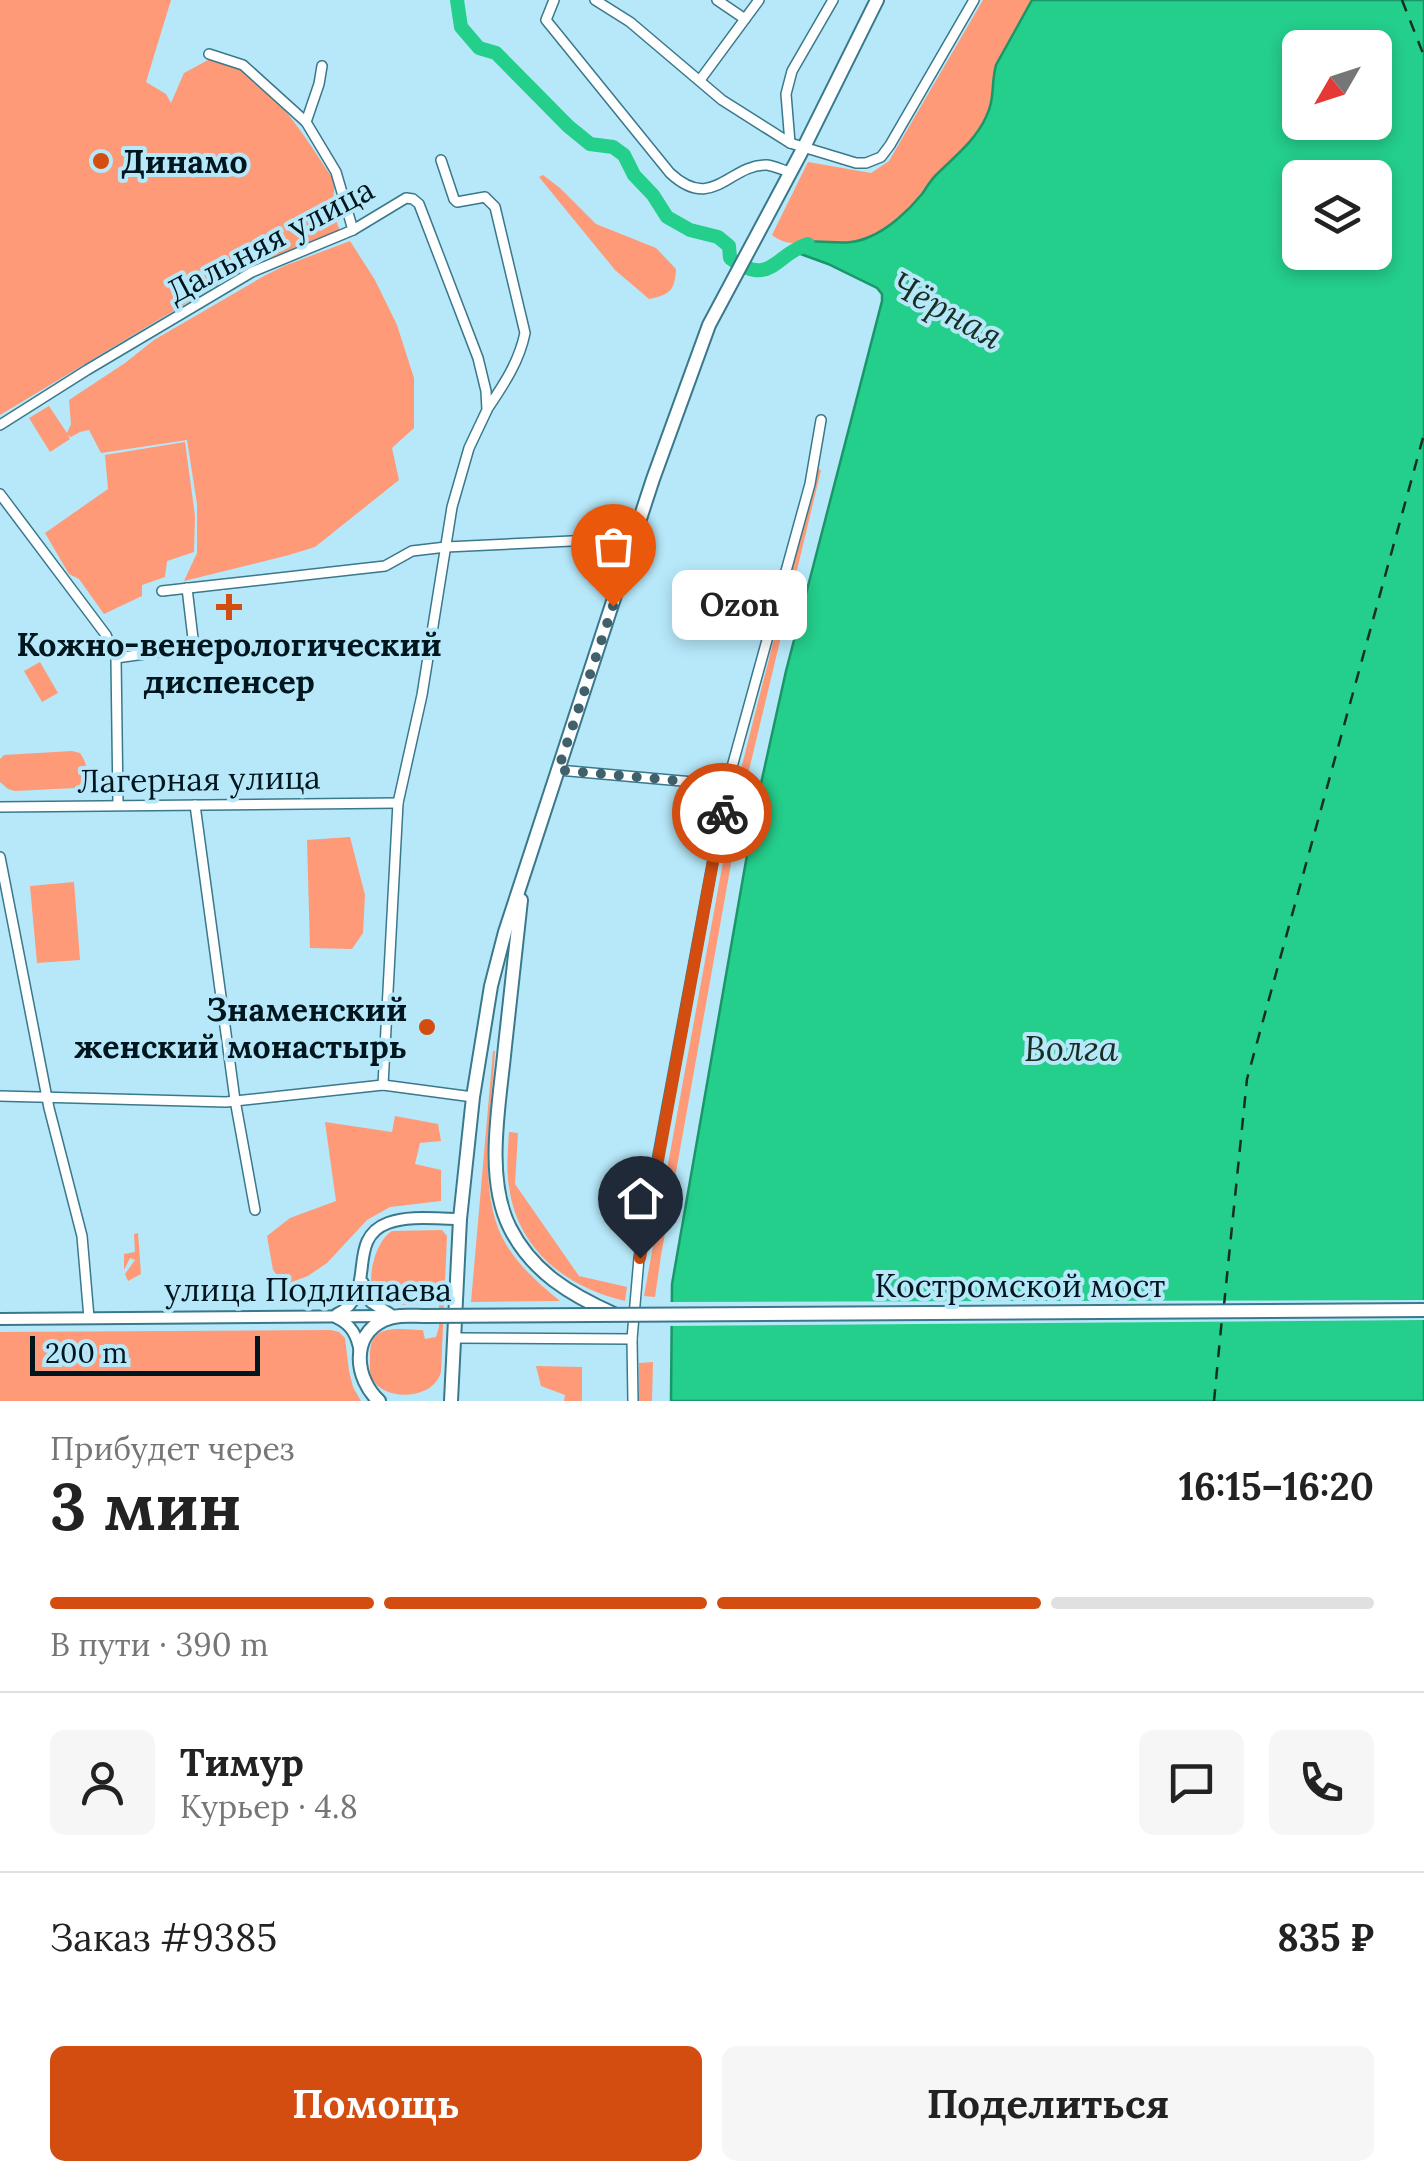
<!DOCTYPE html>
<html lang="ru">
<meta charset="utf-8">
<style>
:root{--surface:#fff;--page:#f6f6f6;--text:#222;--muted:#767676;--line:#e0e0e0;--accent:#d24d0f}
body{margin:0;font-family:Lora,serif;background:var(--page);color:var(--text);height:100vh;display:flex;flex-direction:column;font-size:38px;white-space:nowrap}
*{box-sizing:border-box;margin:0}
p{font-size:32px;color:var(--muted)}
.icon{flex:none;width:55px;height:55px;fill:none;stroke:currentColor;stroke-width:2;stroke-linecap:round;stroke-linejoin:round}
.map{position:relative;height:1401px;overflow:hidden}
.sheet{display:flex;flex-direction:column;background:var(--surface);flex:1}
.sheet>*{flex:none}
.needle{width:65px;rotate:231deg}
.buttons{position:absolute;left:1282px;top:30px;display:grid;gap:20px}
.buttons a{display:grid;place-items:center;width:110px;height:110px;border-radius:15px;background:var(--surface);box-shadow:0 5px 15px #0003;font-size:50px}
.scale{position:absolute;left:30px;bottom:25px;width:230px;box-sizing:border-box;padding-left:10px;border:5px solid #00161e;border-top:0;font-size:28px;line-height:35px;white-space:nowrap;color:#00161e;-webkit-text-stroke:8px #b6e8f9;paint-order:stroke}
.pin{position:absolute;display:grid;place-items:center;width:85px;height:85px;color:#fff;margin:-102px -42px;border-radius:50% 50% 50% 0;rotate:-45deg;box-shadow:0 0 10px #0007}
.pin .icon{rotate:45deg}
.courier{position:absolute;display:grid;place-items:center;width:100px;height:100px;margin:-50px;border:8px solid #d24d0f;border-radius:50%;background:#fff;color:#222;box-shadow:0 2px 12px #0007}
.bubble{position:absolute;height:70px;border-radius:15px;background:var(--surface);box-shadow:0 5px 15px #0003;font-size:32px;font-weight:700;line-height:70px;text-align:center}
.overview em{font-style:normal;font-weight:700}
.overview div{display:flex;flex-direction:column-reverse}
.overview{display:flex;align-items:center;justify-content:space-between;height:170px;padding:0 50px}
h1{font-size:65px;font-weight:700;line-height:75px}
.bar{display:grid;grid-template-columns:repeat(4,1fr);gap:15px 10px;align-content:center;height:120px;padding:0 50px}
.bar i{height:12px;border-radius:8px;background:var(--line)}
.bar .selected{background:var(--accent)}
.bar p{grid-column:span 4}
.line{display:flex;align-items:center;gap:25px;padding:0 50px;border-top:2px solid var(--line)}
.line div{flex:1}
.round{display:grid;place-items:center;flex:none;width:105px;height:105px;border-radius:15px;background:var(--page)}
.primary-button{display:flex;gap:20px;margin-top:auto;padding:20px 50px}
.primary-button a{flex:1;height:115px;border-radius:15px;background:var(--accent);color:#fff;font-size:40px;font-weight:700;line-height:115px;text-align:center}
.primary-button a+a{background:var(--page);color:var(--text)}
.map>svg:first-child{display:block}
</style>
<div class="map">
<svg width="1424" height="1401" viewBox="0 0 1424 1401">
<rect width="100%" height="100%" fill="#b6e8f9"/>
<g fill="#fe9a77">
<path d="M0 0H171L146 82 166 94 171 103 184 73 210 59C219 62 231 64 240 69 277 90 312 147 335 182L332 209 340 231 280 256 258 260 0 415Z"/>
<path d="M983 0H1032L996 65C991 83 995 100 986 118 974 141 953 157 935 175 930 181 927 188 922 194 904 217 875 241 846 244 836 245 826 242 815 241 795 240 792 249 772 235L808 162 871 173 889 161Z"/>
<path d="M543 175 560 188 596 224 656 248 676 269C675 290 670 295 649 299L615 270 539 177Z"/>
<path d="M350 241 375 280 397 325 414 378V428L392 448 399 480 315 547 289 555 184 581 197 553V504L187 440 101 453 89 430 80 432 71 437 68 435 70 439 50 452 29 418 49 406 67 433 71 424 69 400 125 363 154 340 264 276 284 266Z"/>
<path d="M185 442 195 516 194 552 167 561 165 577 142 585V596L104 614 79 579 69 574 45 533 108 489 105 455Z"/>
<path d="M817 469 821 470 744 791 661 1256 655 1297 644 1296 737 785Z"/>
<path d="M40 662 58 693 42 702 24 671Z"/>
<path d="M72 751 80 753C89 766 90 779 75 788L15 791 8 789 0 782V759L4 755Z"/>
<path d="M350 837 365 895 363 933 352 949 310 948 307 840Z"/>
<path d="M74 882 80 960 37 963 30 886Z"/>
<path d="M493 1051H495C492 1107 477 1186 502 1237 515 1263 538 1283 560 1301L471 1302Z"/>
<path d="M395 1116 438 1124 441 1141 420 1143 415 1164 441 1170V1201L390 1207 367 1220 327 1263 308 1276 284 1285 273 1270 267 1236 290 1218 336 1201 325 1122 392 1132Z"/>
<path d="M509 1132 518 1133 515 1184 579 1276 627 1287 625 1301C566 1287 518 1250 509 1187 506 1169 508 1150 509 1132Z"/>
<path d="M442 1230 447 1236 441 1372C433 1401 384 1401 372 1379 369 1372 370 1363 370 1356 370 1345 372 1335 384 1331 395 1327 411 1330 423 1330L425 1339 436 1337 439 1327V1301L431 1292 424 1293 423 1304C411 1304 392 1307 382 1302 361 1293 374 1241 392 1231Z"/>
<path d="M138 1233 141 1274 128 1281 125 1274 135 1260 130 1258 124 1270V1254L135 1252 134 1234Z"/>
<path d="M331 1330 339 1332 345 1338 349 1371 353 1387 361 1401H0V1332Z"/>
<path d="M653 1362 652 1401H639V1363Z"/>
<path d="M536 1366 582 1367V1401H564L565 1395 541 1386Z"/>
</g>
<path fill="#24ce8b" stroke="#19976a" stroke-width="2.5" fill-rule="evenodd" d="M1032 0H1424V1401H671L672 1284 754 815 786 671 882 301V294L877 288 828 264 798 253 793 250 794 245C819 236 844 249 869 237 889 229 909 210 922 194 927 187 930 181 936 175 954 157 975 141 986 117 995 100 991 83 996 65ZM1300 48H1375V122H1300ZM1300 178H1375V252H1300Z"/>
<path fill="#b6e8f9" d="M1424 1300V1320L665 1326V1302Z"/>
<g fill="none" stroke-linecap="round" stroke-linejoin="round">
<path stroke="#24ce8b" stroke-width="14" d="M457 0 461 27 479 48 496 53 568 126 590 144 613 147 624 155 634 175 653 195 667 217 690 230 718 237 729 246 730 258C771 288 774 255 808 244"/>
<g stroke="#172f22" stroke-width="2.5" stroke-dasharray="12 10" stroke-linecap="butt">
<path d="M1402 0 1424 56"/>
<path d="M1224 1305 1247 1079 1424 434"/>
<path d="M1214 1401 1222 1318"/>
</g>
<g stroke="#3a788b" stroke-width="12">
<g id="minor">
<path d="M554 0 546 20 670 173C713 213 729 164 767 165 774 166 783 170 790 172"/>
<path d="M595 0 630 22 722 100 790 143 856 163H866L881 157 890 145 974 0"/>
<path d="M717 0 745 19"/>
<path d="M209 54 243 65 306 122 336 172 353 230"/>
<path d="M700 80 759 0"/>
<path d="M306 122 319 84 322 66"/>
<path d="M790 143 786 94 792 71 833 0"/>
<path d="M441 160 454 199 457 202 485 197 495 207 525 333C519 362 504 384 488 408"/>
<path d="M0 425 87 370 252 272 353 230 406 198 413 199 419 204 478 358 486 391 487 410 469 448 452 507 422 695 398 803 383 1085"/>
<path d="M0 494 106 635 116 658 118 804"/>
<path d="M162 591 385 566 412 551 446 547 635 538"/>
<path d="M116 658 194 647 187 588"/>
<path d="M558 770 727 785"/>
<path d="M195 805 235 1100 255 1210"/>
<path d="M0 807 398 803"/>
<path d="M0 857 49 1108 82 1236 89 1318"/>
<path d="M0 1096 226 1102 383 1085 473 1097"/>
<path d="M455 1338 632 1339"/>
<path d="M633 1401 632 1339 639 1258 727 785 810 484 821 420"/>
</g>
</g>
<g stroke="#3a788b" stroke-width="14">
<g id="major">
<path d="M363 1283 371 1302 390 1314"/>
<path d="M337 1314C379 1295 344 1239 388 1223 409 1215 437 1219 460 1219"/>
<path d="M337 1318C352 1325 357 1336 360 1352"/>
<path d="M0 1319 389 1316"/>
</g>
</g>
<g stroke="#3a788b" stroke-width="16">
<g id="highway">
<path d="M521 900C516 949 510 997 505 1046 500 1101 484 1177 510 1228 532 1272 571 1295 614 1314"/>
<path d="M379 1401C355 1379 350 1336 384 1320 397 1314 411 1316 424 1316"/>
<path d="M451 1401 460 1219 473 1097 491 986 505 932 653 479 709 325 804 147 877 0"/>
</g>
</g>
<use href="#minor" stroke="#fff" stroke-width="9"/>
<use href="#major" stroke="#fff" stroke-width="10"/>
<use href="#highway" stroke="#fff" stroke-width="12"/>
<g stroke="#3a788b" stroke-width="16" stroke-linecap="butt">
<path id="highway-bridge" d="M424 1316 1424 1310"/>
</g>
<use href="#highway-bridge" stroke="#fff" stroke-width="12"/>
</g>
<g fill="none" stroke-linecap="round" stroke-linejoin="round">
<path stroke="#40606b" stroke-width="10" stroke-dasharray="0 18" d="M613 606 558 770 727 785 722 813"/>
<path stroke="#d24d0f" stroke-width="12" d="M640 1258 722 813"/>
</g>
<g fill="#d24d0f" stroke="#b6e8f9" stroke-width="4">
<circle cx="101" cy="161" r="10"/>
<path d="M224 592h10v10h10v10h-10v10h-10v-10h-10v-10h10z"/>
<circle cx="427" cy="1027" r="10"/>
</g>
<g text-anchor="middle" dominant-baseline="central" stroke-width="8" stroke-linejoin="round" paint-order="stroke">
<g font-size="32" font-weight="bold" fill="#00161e" stroke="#b6e8f9" text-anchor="start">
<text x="121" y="161">Динамо</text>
<text x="229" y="644" text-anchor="middle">Кожно-венерологический<tspan x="229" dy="37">диспенсер</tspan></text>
<text x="407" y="1009" text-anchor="end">Знаменский<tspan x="407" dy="37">женский монастырь</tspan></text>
</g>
<g font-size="32" fill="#00161e" stroke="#b6e8f9">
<text transform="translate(270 240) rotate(-28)">Дальняя улица</text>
<text transform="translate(199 779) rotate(-1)">Лагерная улица</text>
<text x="1020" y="1285">Костромской мост</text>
<text x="308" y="1289">улица Подлипаева</text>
</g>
<g font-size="35" font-style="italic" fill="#172f22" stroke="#b6e8f9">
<text transform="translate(947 310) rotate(29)">Чёрная</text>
<text x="1071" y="1048">Волга</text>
</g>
</g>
</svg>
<div class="buttons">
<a><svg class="needle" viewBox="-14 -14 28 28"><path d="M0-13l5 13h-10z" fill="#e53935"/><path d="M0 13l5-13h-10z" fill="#767676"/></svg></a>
<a><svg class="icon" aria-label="layers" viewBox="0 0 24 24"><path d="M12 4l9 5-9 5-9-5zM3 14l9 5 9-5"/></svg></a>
</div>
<div class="scale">200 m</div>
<div class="pin" style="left:613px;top:606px;background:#ea580c"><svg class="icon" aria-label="bag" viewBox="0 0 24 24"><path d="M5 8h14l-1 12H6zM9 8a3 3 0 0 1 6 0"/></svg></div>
<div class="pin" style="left:640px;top:1258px;background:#1f2937"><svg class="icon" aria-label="home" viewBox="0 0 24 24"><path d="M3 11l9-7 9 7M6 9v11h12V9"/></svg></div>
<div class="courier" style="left:722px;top:813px"><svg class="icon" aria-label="bike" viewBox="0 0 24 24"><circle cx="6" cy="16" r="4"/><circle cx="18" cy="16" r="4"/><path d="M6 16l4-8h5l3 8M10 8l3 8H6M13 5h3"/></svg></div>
<div class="bubble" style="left:672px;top:570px;width:135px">Ozon</div>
</div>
<section class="sheet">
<div class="overview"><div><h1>3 мин</h1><p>Прибудет через</p></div><em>16:15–16:20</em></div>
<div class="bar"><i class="selected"></i><i class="selected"></i><i class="selected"></i><i></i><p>В пути · 390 m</p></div>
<div class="line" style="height:180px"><a class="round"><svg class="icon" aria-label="person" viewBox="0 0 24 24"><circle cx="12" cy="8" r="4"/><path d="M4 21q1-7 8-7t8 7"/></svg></a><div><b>Тимур</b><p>Курьер · 4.8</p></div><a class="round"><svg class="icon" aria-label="chat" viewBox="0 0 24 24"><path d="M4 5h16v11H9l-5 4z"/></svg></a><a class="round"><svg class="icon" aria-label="phone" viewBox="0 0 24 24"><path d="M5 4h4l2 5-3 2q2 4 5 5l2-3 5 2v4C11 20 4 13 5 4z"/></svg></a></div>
<div class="line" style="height:130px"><div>Заказ #9385</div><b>835 ₽</b></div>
<div class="primary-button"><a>Помощь</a><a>Поделиться</a></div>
</section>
